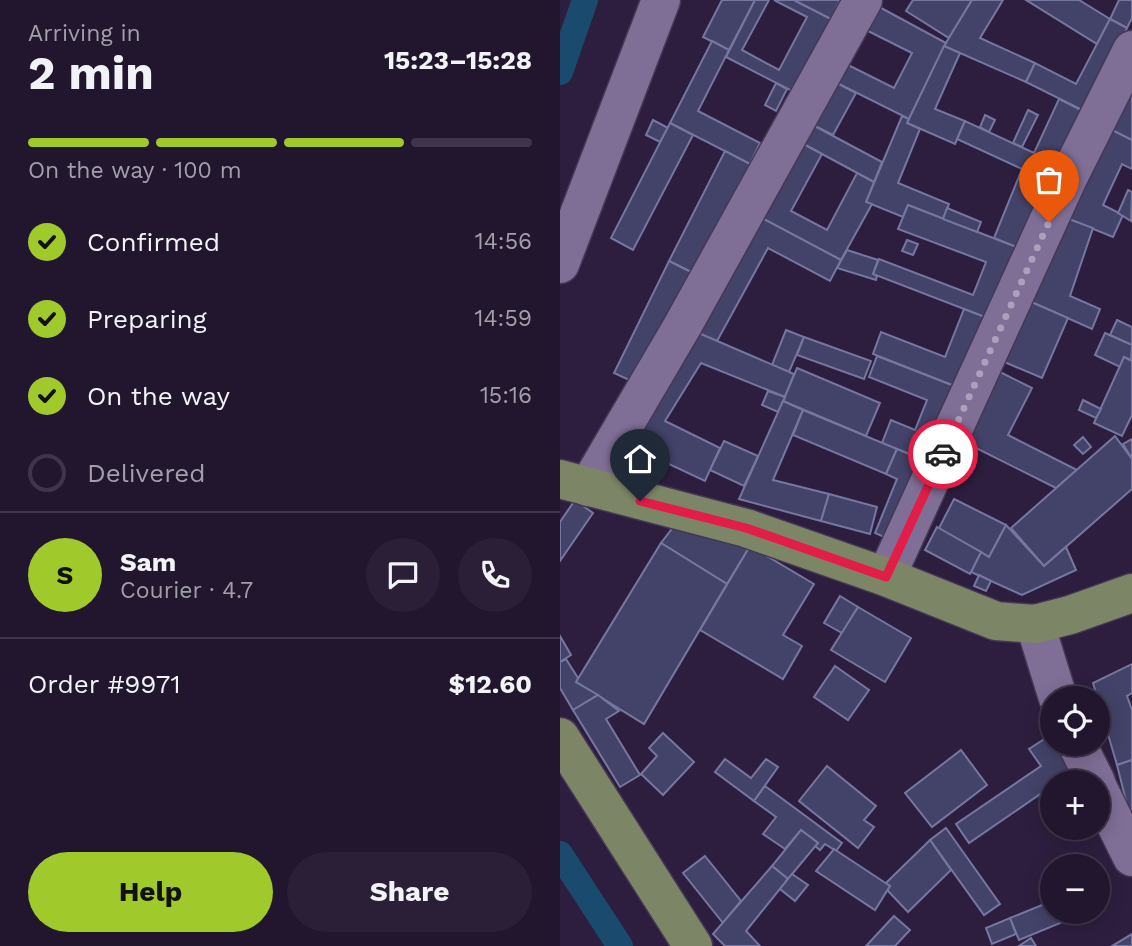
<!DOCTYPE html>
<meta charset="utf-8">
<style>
:root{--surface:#22162f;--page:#2a1f37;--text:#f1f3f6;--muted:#a29faa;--line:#3f354b;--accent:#a0c92b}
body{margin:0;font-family:"Work Sans",sans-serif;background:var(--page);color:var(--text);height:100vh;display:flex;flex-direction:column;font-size:26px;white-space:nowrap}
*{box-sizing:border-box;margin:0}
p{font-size:23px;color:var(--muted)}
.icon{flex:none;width:38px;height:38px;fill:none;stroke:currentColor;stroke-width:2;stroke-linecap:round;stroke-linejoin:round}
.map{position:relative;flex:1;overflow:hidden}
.drawer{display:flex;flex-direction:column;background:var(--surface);width:560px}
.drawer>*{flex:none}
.buttons{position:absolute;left:480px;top:686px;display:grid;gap:14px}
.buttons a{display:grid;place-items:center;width:70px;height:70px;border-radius:50%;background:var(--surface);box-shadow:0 4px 18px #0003,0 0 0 2px var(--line);font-size:35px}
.pin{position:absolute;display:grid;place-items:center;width:60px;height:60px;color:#fff;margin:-72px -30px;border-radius:50% 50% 50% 0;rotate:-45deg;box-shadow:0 0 7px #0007}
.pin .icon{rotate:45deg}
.courier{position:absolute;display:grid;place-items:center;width:70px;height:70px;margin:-35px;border:5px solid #e11d48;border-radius:50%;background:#fff;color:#222;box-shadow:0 2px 9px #0007}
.head em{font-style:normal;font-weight:700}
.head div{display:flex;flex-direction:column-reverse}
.head{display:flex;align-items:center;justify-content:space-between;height:119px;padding:0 28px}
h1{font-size:46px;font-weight:700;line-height:52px}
.bar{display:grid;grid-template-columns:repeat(4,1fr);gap:10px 7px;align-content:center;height:84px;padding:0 28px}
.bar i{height:9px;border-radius:5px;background:var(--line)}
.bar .current{background:var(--accent)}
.bar p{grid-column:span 4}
.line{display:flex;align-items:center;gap:18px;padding:0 28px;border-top:2px solid var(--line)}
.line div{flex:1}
.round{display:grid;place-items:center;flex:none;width:74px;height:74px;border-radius:37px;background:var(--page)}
ol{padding:0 28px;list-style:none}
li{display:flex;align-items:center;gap:21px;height:77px}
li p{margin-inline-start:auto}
li .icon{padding:7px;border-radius:50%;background:var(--accent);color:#111;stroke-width:4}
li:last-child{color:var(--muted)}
li i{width:38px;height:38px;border:4px solid var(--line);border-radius:50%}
.action{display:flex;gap:14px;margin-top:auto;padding:14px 28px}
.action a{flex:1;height:80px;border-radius:42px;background:var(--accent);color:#111;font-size:28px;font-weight:700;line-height:80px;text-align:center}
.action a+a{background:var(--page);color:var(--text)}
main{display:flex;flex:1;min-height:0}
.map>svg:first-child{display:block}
</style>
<main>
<section class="drawer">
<div class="head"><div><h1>2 min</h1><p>Arriving in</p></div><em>15:23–15:28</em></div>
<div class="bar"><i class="current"></i><i class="current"></i><i class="current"></i><i></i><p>On the way · 100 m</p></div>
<ol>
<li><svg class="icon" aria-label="check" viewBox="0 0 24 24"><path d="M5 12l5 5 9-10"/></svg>Confirmed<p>14:56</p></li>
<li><svg class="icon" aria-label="check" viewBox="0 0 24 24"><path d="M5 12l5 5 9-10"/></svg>Preparing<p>14:59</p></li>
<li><svg class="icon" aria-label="check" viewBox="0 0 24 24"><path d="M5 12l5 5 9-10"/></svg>On the way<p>15:16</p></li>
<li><i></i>Delivered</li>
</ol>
<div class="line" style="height:126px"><b class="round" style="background:var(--accent);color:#111">S</b><div><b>Sam</b><p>Courier · 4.7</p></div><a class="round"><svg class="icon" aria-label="chat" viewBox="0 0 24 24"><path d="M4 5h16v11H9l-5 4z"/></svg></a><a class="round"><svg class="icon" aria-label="phone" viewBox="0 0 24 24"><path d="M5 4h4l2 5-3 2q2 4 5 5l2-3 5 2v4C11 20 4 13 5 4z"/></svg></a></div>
<div class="line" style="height:91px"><div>Order #9971</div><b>$12.60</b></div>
<div class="action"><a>Help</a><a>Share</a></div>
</section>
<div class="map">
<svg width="572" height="946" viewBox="0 0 572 946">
<rect width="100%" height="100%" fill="#2d1e3f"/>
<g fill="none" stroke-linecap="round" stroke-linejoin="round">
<g stroke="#1a4b6f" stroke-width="26">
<path d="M0 72 25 0"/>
<path d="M0 854 60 946"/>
</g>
</g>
<g fill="#434268" stroke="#7677a0" stroke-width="2" fill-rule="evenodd">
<path d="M162 0H195L169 50 143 37Z"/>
<path d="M195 0H209L182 50 219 70 247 17 214 0H234L271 19 234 92 166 57Z"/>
<path d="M234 0H280L271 19Z"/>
<path d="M353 0H412L389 38 346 11Z"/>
<path d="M412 0H443L420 38 475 63 466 82 384 46Z"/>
<path d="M466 0H519L550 19 537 44Z"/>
<path d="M559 0H572V18L567 28 550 19Z"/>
<path d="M310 2 386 43 349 119 269 79ZM306 30 352 53 334 88 288 65Z"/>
<path d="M550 19 567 28 524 111 466 82 475 63 516 84Z"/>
<path d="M152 41 169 50 138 111 200 143 190 164 110 123Z"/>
<path d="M384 46 400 53 375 109 405 121 395 144 347 123Z"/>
<path d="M269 79 296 93 273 135 247 122Z"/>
<path d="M572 81V140L548 128Z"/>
<path d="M216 83 227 89 216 111 205 105Z"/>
<path d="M499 99 521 110 488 181 397 139 405 121 474 153Z"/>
<path d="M468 110 478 115 462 147 453 143Z"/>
<path d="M425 115 435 120 429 132 420 127Z"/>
<path d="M342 116 349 119 347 123 360 129 338 183 389 204 383 219 348 205 343 217 306 202Z"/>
<path d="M93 120 108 128 100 142 86 135Z"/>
<path d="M247 122 322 162 314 182 236 140Z"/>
<path d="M110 123 133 135 73 250 51 238Z"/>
<path d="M548 128 572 140V169L562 164 543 205 563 215 553 237 506 218Z"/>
<path d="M236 140 262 154 231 211 267 230 297 173 314 182 306 202 312 204 281 260 196 215Z"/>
<path d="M165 151 190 164 135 274 109 261Z"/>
<path d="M462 169 488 181 459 248 434 238Z"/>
<path d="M568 190 572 192 571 221 558 213Z"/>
<path d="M348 205 459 248 430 319 313 274 319 259 413 295 426 262 338 229Z"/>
<path d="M387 208 421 222 417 232 383 219Z"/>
<path d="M196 215 281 260 270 281 208 248 156 343 134 331Z"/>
<path d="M506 218 533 228 510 296 540 309 532 329 469 301Z"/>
<path d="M347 240 358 244 353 255 342 251Z"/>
<path d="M287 250 318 260 313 274 317 276 316 280 277 268Z"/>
<path d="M109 261 135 274 80 385 54 373Z"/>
<path d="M469 301 508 318 482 378 442 361Z"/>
<path d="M404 309 430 319 402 389 313 354 321 332 385 357Z"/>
<path d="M557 320 572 327V345L550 335Z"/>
<path d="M226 330 244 337 229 372 212 365Z"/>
<path d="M134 331 234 374 225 397 141 363 105 421 160 448 145 481 64 443Z"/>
<path d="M545 333 572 345 571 360 564 357 560 367 535 355Z"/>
<path d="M244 337 311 361 304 379 237 355Z"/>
<path d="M317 356 402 389 371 463 322 443 331 420 355 430 367 400 309 377Z"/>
<path d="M564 357 572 361V415L562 436 534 423Z"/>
<path d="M237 368 320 403 306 436 223 401Z"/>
<path d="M438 371 472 388 448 435 517 470 496 488 404 442Z"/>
<path d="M208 391 225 397 218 412 202 405Z"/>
<path d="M523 400 541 409 536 418 519 410Z"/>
<path d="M223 401 243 410 213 480 269 494 261 521 179 499Z"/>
<path d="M243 410 337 449 326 474 233 435Z"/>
<path d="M555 436 572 459V489L484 566 451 528Z"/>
<path d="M523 437 531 447 523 454 514 445Z"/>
<path d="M572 439V459L563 444Z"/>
<path d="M164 441 198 456 184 486 150 470Z"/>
<path d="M337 449 371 463 338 543 315 533 337 479 326 474Z"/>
<path d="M269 494 317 507 310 534 261 521Z"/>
<path d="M394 499 446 525 429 557 378 530Z"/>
<path d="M15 500 33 513 0 561V522Z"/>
<path d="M118 521 190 546 167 584 101 543Z"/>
<path d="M446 525 484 566 506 547 516 570 462 595 411 572 421 552 429 557Z"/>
<path d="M377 527 421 552 410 574 365 550Z"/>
<path d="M101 543 167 584 84 724 16 682Z"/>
<path d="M190 546 254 584 223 635 242 646 223 679 140 630Z"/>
<path d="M419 575 431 581 426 591 414 586Z"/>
<path d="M280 596 298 607 282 633 264 623Z"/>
<path d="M298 607 351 638 325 682 271 650Z"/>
<path d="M0 636 11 655 0 662Z"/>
<path d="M6 659 18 678 16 682 38 695 13 710 0 688V662Z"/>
<path d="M572 664V693L567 696 572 710V760L557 765 533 683Z"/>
<path d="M275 666 309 690 288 720 254 697Z"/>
<path d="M38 695 59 711 46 719 80 775 60 787 13 710Z"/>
<path d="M103 733 134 762 103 795 81 774 97 756 89 748Z"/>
<path d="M492 734V744H503L525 782H492V786L409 843 396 824 481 766 469 749Z"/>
<path d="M401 750 427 785 372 827 345 793Z"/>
<path d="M165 759 191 778 206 759 218 767 194 801 155 772Z"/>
<path d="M572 760V825L557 765Z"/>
<path d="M267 766 316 806 304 820 314 827 298 848 239 801Z"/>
<path d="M205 786 282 843 276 851 265 844 260 850 255 846 258 843 241 830 225 849 203 834 216 817 194 801Z"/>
<path d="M386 828 440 904 424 915 370 840Z"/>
<path d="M241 830 258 843 228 879 212 866Z"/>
<path d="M370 840 391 870 348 912 327 890 330 886 326 883Z"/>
<path d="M274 849 330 886 315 910 256 871Z"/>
<path d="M145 856 181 901 163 923 123 873Z"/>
<path d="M212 866 228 879 186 931 200 946H165L153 934Z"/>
<path d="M232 874 248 885 235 901 220 889Z"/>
<path d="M492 901V912H507L510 919 459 940 450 918Z"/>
<path d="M334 916 350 930 335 946H306Z"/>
<path d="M450 918 456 934 432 944 426 928Z"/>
<path d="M572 934V946H552Z"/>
<path d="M471 938 476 946H459Z"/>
</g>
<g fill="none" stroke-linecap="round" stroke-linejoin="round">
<g stroke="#453855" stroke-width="41">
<g id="minor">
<path d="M0 264 101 0"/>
<path d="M28 487 123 325 303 0"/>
<path d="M326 577 507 180 572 50"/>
<path d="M475 624 498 698"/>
<path d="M517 744 536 782"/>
<path d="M537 786 572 857"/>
</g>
</g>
<g stroke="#453855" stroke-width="41">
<g id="major">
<path d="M0 479 186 528 326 577 436 621 475 624 510 615 572 593"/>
<path d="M0 737 133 946"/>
</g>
</g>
<use href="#minor" stroke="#7f6e96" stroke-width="38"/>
<use href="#major" stroke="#7d8567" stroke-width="38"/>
</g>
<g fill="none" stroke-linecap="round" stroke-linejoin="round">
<path stroke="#aca1bc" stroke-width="7" stroke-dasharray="0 12.6" d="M383 454 489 222"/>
<path stroke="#e11d48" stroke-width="9" d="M80 501 186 528 326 577 383 454"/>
</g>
</svg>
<div class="buttons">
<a><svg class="icon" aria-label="locate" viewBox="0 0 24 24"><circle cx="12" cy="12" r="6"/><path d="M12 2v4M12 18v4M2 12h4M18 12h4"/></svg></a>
<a>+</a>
<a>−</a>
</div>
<div class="pin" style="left:489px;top:222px;background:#ea580c"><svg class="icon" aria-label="bag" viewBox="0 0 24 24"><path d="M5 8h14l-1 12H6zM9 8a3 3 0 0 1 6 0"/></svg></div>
<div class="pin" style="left:80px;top:501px;background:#1f2937"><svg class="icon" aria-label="home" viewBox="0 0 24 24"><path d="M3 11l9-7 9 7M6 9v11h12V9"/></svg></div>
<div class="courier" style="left:383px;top:454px"><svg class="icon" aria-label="car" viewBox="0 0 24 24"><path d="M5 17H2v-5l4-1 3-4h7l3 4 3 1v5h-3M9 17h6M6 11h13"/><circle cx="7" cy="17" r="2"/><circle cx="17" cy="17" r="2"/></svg></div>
</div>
</main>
